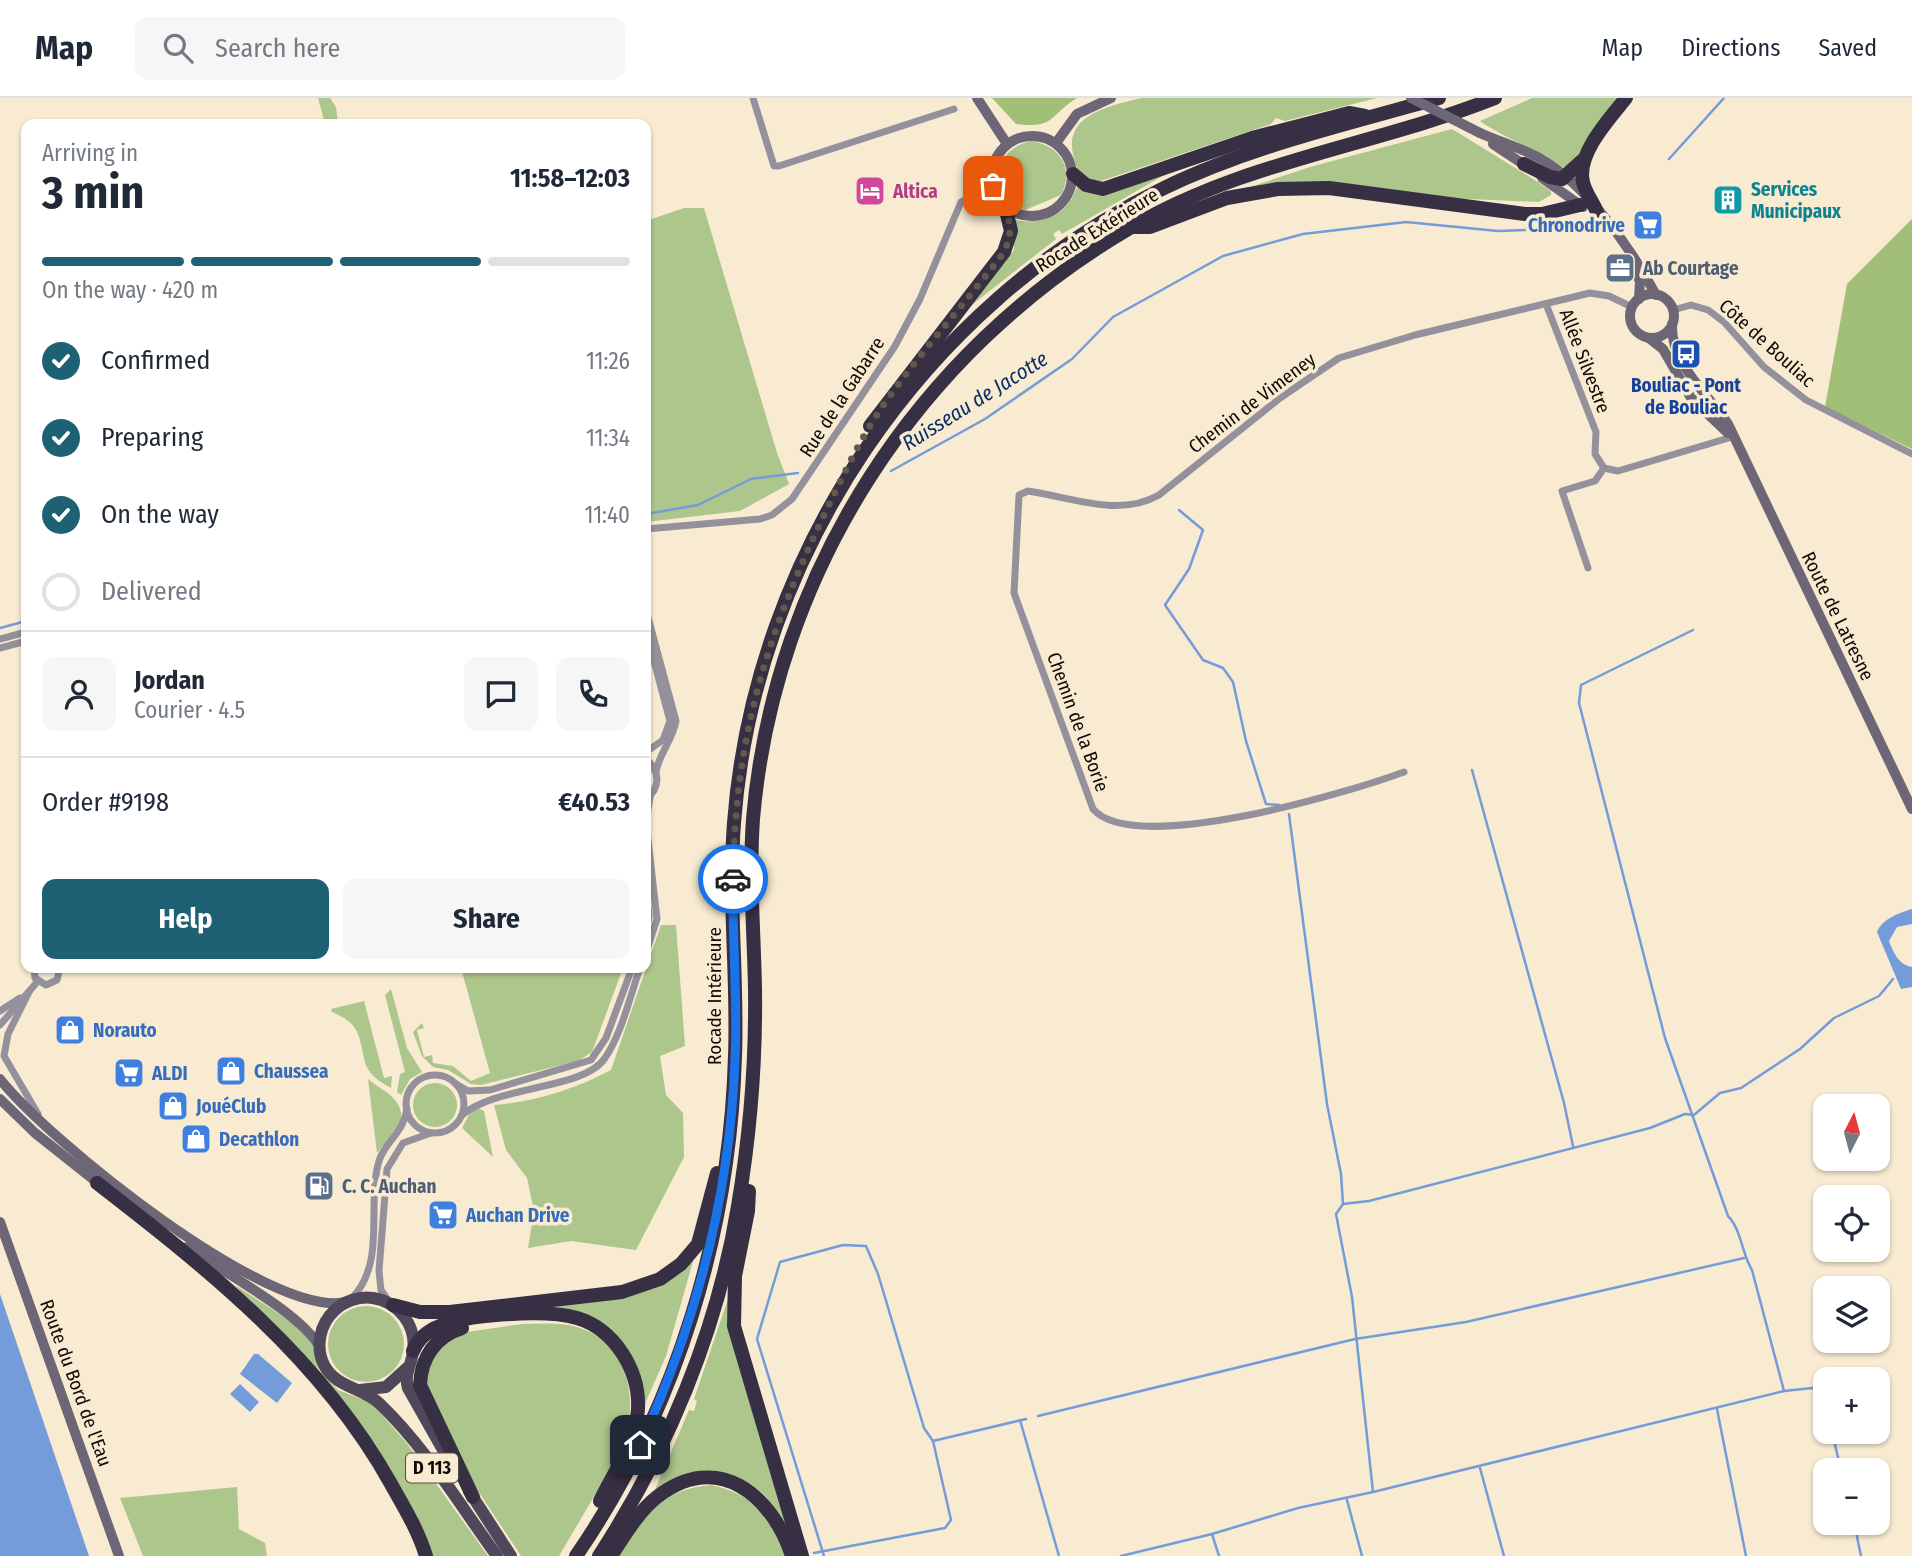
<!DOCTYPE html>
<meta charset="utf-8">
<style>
:root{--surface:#fff;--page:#f6f6f7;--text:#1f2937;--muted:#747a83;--line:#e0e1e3;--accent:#1e6074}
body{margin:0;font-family:"Fira Sans Condensed",sans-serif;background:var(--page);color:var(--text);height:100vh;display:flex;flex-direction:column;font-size:26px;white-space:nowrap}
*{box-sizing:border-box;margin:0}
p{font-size:23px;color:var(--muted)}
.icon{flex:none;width:38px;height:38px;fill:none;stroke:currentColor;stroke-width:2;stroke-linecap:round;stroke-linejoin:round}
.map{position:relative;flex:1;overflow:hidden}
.details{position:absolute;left:21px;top:21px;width:630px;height:854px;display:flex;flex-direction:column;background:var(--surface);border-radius:14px;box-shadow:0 2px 5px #0004}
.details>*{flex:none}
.needle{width:46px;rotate:6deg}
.fabs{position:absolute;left:1813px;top:996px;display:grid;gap:14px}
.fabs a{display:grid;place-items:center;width:77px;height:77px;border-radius:14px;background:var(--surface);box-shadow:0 2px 5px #0004;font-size:35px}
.pin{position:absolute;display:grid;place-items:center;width:60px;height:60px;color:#fff;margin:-30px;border-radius:14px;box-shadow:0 4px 10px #0006}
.courier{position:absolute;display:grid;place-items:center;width:70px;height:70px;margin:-35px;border:5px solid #1a73e8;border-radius:50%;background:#fff;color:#222;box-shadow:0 2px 9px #0007}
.head em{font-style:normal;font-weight:700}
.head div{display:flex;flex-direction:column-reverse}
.head{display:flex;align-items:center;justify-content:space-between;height:119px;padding:0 21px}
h1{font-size:46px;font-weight:700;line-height:52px}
.bar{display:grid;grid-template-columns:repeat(4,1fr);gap:10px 7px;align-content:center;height:84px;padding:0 21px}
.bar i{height:9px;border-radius:5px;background:var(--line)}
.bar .active{background:var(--accent)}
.bar p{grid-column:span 4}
.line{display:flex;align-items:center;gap:18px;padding:0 21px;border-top:2px solid var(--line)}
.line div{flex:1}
.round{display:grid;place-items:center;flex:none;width:74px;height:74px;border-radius:14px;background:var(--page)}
ol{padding:0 21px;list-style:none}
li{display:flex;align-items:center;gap:21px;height:77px}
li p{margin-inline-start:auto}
li .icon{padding:7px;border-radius:50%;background:var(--accent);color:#fff;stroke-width:4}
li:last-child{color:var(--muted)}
li i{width:38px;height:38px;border:4px solid var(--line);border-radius:50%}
.cta{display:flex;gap:14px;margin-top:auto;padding:14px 21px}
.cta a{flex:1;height:80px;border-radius:14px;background:var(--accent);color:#fff;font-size:28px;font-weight:700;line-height:80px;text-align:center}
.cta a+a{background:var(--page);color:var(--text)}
header{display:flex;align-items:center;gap:42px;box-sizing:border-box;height:98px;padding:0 35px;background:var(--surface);border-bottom:2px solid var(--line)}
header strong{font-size:33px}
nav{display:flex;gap:38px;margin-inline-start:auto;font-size:24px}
.search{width:490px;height:63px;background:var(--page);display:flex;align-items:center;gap:18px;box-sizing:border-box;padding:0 24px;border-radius:14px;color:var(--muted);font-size:26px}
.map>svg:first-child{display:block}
</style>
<header>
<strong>Map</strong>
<div class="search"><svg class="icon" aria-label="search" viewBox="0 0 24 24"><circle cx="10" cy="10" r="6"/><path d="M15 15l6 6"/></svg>Search here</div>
<nav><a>Map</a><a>Directions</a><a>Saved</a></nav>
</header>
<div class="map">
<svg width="1912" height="1458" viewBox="0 0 1912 1458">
<rect width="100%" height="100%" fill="#f8ebd1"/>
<g fill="#adc68b">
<path d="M330 0 336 9 338 26H325L318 0Z"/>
<path d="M1141 0H1377L1285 23 1276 20 1271 26 1101 83 1096 84 1078 76C1077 67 1072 57 1072 48 1071 14 1115 7 1141 0Z"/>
<path d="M1532 0H1621L1567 72C1540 51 1508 43 1480 23Z"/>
<path d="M1452 31 1538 84 1551 93V97L1539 104 1244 91 1310 69Z"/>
<path d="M1031 43C1059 47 1075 70 1061 97L1025 112C986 98 991 52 1031 43Z"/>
<path d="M1166 76 1062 136 1059 132 1053 136 1056 141 964 213 1014 152V122C1042 127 1067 118 1077 89L1085 93Z"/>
<path d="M684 110H704L777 355 789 386 740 413 646 424V123Z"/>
<path d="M661 827H676L685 948 660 958 666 997 683 1015 684 1059 636 1152 571 1143 528 1150 534 1113 527 1080 506 1052 494 1007C535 1004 575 991 611 972Z"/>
<path d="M461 870H623L592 954 578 963 481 987 471 986 448 972 433 969 422 958 413 934 422 925 424 930 417 932 424 959 432 957 433 965 453 968 471 983 490 975Z"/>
<path d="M391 891 407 950 422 974 410 981 401 997 397 994 400 976 405 974 385 897Z"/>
<path d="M364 903 384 980 392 978 391 990C382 985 370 978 366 967 358 942 364 927 332 914L331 911Z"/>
<path d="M368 981C385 995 401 998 402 1022L377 1055Z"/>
<circle cx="435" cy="1007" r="22"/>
<path d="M478 1010 484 1013 493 1059 462 1030 471 1013Z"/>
<path d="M694 1160 666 1258 644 1308C620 1258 615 1214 553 1209L620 1199Z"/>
<path d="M235 1187 301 1230 313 1248 318 1271 338 1292 372 1305 409 1348 488 1458H431L393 1379Z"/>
<path d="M728 1201 794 1451C784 1424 765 1381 730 1380 706 1380 678 1389 654 1394L689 1312 694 1313 697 1303 694 1301Z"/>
<circle cx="366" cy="1246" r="38"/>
<path d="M522 1226C540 1226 560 1224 577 1229 629 1244 640 1303 622 1347L618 1346 614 1354 619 1356 559 1458H521L478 1393 423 1291 436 1250 460 1235Z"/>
<path d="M711 1387C755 1396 769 1420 785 1458H617C645 1420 660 1391 711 1387Z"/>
<path d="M237 1389 239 1431 265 1445 267 1458H143L120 1400Z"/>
</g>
<g fill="#a1bf76">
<path d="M992 0H1077C1049 17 1056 31 1016 26Z"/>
<path d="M1912 121V351L1825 309 1847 186Z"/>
</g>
<g fill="#749bda">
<path d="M1912 811V826L1897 829 1889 843C1893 854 1899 867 1912 869V889L1901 891 1877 834C1882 821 1899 815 1912 811Z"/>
<path d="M0 1196 89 1458H0Z"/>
<path d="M254 1256H258L292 1285 277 1305 240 1276Z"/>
<path d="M240 1286 259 1304 250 1314 230 1296Z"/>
</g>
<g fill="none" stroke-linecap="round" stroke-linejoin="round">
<g stroke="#749bda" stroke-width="2.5">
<path d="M1669 61 1724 0"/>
<path d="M891 373 985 321 1072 261 1113 219 1223 158 1303 136 1406 124 1498 133 1584 130"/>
<path d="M1179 412 1203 432 1189 471 1165 507 1203 562 1223 570 1233 584 1246 643 1266 706 1279 707"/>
<path d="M646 416 698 407 751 381 798 375"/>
<path d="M0 530 26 523"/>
<path d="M1693 532 1581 587 1579 605 1665 940 1728 1118C1741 1131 1742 1156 1752 1172L1784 1293"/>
<path d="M1472 672 1564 1005 1573 1048"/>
<path d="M1343 1106 1369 1103 1650 1030 1685 1016 1694 1017 1720 995 1741 990 1800 951 1834 920 1879 898 1893 881"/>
<path d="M1717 1311 1746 1458"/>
<path d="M1038 1318 1355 1241 1466 1224 1744 1160"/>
<path d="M1020 1322 1059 1458"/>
<path d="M1832 1334 1841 1372"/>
<path d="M1480 1370 1504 1458"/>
<path d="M1373 1394 1784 1293 1822 1289 1825 1302"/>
<path d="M1347 1402 1362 1458"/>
<path d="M1854 1424 1861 1458"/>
<path d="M1212 1436 1219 1458"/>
<path d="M814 1455 945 1430 951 1422 933 1343 1026 1321"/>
<path d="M824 1458 757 1241 780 1164 843 1147 866 1148 878 1176 924 1330 933 1343"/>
<path d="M1121 1458 1212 1436 1298 1410 1373 1394 1352 1199 1336 1116 1343 1106 1341 1076 1327 1006 1289 716"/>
</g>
<g stroke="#95919c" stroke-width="7">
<path d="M753 0 774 68H779L954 11"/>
<path d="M1546 206 1596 334 1595 356 1604 370 1618 373 1732 339"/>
<path d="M1673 212 1691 207 1708 212 1724 224 1764 269 1806 302 1912 356"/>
<path d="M646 431 760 421 772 417 792 401 895 248 920 201 961 104 993 87"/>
<path d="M1588 470 1562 393 1595 383 1604 370"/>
<path d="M646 512 676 623C673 642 659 655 656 674"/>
<path d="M646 533 670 623 663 642 646 654"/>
<path d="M0 541 26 534"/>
<path d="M0 550 26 543"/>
<path d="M646 661C660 673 661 690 646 701"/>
<path d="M1404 674C1350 694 1134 759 1093 711L1014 495 1019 397 1028 393C1070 399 1119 420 1159 397L1280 300 1339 260 1415 237 1590 195 1609 198 1632 209"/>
<path d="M646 789 649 819 646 832"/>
<path d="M646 855 657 821 646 724 650 699"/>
<path d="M34 870 35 880 46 887 57 882 60 870"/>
<path d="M29 894 8 936 4 958 38 1016"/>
<path d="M0 913 20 900"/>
<path d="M0 927 38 883"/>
<circle cx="435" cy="1006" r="29"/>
<path d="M456 986 468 993 490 992 591 962 606 940 632 870"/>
<path d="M462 1017C497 987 584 992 605 960 622 935 630 898 640 870"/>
<path d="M352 1200C387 1164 366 1106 379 1063 385 1043 403 1036 407 1011"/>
<path d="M388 1202 381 1192 379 1173 387 1071 403 1045 431 1035"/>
</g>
<g stroke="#6c6676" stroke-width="10">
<path d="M977 0 1007 46"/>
<path d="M1480 35C1500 44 1522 50 1541 61 1586 86 1632 152 1656 197"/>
<circle cx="1032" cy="78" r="40"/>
<path d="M1056 45 1077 16 1111 0"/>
<path d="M1493 46 1529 70"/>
<path d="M1542 80 1583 109"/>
<path d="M1628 161 1640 183 1639 201"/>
<circle cx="1652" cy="218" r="22"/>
<path d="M1672 226C1670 265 1708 296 1728 326L1912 711"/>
<path d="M1649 240 1663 251 1691 300 1728 335"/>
<path d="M0 981C48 1042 269 1221 346 1204"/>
<path d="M0 1001 35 1035 103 1089"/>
<path d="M0 1124 119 1458"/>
<path d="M187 1149C221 1173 303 1216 320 1250"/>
</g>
<g stroke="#4f485b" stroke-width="12">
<path d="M360 1292 386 1289 407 1270"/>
<path d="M451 1366 408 1290C404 1276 411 1268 413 1254 417 1228 399 1204 373 1200 359 1198 344 1203 334 1213 320 1226 315 1249 324 1267 336 1290 362 1289 380 1306 425 1349 460 1407 497 1458"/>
<path d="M469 1393 511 1458"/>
</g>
<g stroke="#372f43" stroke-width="14">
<path d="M1524 66 1550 79 1562 81 1584 61"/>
<path d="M1073 76 1086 87 1103 91 1252 40 1349 15 1365 18"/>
<path d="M1597 114C1593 104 1585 94 1583 84 1576 56 1610 20 1626 0"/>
<path d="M1135 129H1150L1227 100 1278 91 1329 90 1525 116H1542L1580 107"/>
<path d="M870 328 1004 154 1011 133 1005 108"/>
<path d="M97 1085C208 1171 321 1260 391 1386 404 1409 418 1432 426 1458"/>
<path d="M749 1093 748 1113 735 1178 734 1228 802 1458"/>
<path d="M393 1207 420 1214H450L622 1194 660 1181 681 1166 698 1146 717 1075"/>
<path d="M462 1230C436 1238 421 1259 420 1287L473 1399"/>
<path d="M413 1253C418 1242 424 1236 435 1230 464 1216 545 1211 577 1220 614 1231 640 1272 638 1311 636 1344 614 1374 600 1403"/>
<path d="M576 1458C676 1313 730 1134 735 958 738 880 728 802 734 725 754 457 922 207 1164 90 1251 48 1347 26 1439 0"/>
<path d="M599 1458C667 1354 718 1231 738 1108 750 1037 756 964 755 891 754 835 749 778 753 721 774 475 917 254 1130 130 1243 63 1374 48 1495 0"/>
<path d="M611 1458C624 1438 638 1414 657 1399 718 1352 772 1397 792 1458"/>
</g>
<path stroke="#6c6676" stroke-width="10" d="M1411 0 1480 35"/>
</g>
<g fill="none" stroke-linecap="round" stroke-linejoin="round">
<path stroke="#61594c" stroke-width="7" stroke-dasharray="0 12.6" d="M733 781C735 641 765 541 825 415 842 380 858 345 880 312 917 257 964 208 1004 154 1018 123 1004 114 993 88"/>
<path stroke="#1a73e8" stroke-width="9" d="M640 1347C696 1226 730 1097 735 962 738 902 732 842 733 781"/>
</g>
<defs>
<g id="hotel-square" transform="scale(1.575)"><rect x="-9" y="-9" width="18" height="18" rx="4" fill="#d1479c" stroke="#f8ebd1"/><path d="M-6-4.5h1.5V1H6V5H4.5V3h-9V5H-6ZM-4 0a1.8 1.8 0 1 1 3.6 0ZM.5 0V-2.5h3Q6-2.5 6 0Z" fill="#fff"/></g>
<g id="building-square" transform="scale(1.575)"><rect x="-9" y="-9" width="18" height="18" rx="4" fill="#0f9aa8" stroke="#f8ebd1"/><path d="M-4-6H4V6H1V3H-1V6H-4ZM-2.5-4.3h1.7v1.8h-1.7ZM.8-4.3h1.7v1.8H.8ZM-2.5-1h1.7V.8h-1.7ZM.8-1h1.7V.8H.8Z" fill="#fff"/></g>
<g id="supermarket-square" transform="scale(1.575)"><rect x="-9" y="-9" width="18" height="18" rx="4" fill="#3f7fe0" stroke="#f8ebd1"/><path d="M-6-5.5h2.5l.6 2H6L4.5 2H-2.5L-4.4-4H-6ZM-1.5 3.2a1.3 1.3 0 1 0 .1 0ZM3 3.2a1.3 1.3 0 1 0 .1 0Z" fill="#fff"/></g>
<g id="office-square" transform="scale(1.575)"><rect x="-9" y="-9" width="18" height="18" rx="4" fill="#5c6f8a" stroke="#f8ebd1"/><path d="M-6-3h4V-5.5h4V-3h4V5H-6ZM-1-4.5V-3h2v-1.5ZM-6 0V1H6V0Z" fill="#fff"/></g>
<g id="bus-square" transform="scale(1.575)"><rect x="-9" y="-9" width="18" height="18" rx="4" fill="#1a4fb4" stroke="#f8ebd1"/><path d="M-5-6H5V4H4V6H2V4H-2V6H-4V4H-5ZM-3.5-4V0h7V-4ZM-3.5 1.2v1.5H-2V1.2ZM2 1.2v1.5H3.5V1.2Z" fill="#fff"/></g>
<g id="shop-square" transform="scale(1.575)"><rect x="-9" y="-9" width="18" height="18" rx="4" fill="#3f7fe0" stroke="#f8ebd1"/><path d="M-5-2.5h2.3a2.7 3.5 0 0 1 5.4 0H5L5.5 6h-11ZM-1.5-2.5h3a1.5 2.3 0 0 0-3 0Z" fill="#fff"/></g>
<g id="fuel-square" transform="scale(1.575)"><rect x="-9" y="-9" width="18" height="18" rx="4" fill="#5c6f8a" stroke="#f8ebd1"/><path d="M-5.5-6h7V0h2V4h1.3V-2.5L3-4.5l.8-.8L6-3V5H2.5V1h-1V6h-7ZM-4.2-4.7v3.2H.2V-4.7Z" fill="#fff"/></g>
</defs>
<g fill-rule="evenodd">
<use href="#hotel-square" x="870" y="93"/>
<use href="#building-square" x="1728" y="102"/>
<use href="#supermarket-square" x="1648" y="127"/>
<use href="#office-square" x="1620" y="170"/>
<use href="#bus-square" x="1686" y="256"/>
<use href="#shop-square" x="70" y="932"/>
<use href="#shop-square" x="231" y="973"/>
<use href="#supermarket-square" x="129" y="975"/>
<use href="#shop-square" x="173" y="1008"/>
<use href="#shop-square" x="196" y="1041"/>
<use href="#fuel-square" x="319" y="1088"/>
<use href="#supermarket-square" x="443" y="1117"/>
</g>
<g text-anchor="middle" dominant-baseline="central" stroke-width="7" stroke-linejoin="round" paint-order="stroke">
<rect fill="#f8ebd1" stroke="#554e42" stroke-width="2" x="406" y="1355.5" width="52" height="29" rx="5"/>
<g font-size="18" font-weight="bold" fill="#0f0b04">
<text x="432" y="1370">D 113</text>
</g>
<g font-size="19" font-weight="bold" fill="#0d838f" stroke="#f8ebd1" text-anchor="start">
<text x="1751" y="91">Services<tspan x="1751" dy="22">Municipaux</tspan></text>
</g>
<g font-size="19" font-weight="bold" fill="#b23c85" stroke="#f8ebd1" text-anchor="start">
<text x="893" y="93">Altica</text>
</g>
<g font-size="19" font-weight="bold" fill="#366cbe" stroke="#f8ebd1" text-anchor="start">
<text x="1625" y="127" text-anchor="end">Chronodrive</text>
<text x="93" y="932">Norauto</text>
<text x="254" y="973">Chaussea</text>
<text x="152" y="975">ALDI</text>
<text x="196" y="1008">JouéClub</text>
<text x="219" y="1041">Decathlon</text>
<text x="466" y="1117">Auchan Drive</text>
</g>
<g font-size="19" fill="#0f0b04" stroke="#f8ebd1">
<text transform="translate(1097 132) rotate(-32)">Rocade Extérieure</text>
<text transform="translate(1767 245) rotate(42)">Côte de Bouliac</text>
<text transform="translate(1585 263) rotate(69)">Allée Silvestre</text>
<text transform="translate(842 299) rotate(-57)">Rue de la Gabarre</text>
<text transform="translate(1252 305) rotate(-37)">Chemin de Vimeney</text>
<text transform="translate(1838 518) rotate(64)">Route de Latresne</text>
<text transform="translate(1078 624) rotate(70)">Chemin de la Borie</text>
<text transform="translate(714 898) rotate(-90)">Rocade Intérieure</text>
<text transform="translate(76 1285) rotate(70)">Route du Bord de l'Eau</text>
</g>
<g font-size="19" font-weight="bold" fill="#4e5e75" stroke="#f8ebd1" text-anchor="start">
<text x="1643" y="170">Ab Courtage</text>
<text x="342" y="1088">C. C. Auchan</text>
</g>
<g font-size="19" font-weight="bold" fill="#164399" stroke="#f8ebd1">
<text x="1686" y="287">Bouliac - Pont<tspan x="1686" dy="22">de Bouliac</tspan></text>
</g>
<g font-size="21" font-style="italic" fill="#0b2e66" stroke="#f8ebd1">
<text transform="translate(975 303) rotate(-32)">Ruisseau de Jacotte</text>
</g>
</g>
</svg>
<div class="fabs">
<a><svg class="needle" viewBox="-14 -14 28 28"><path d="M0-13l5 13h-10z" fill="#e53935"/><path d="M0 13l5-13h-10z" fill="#747a83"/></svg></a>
<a><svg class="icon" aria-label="locate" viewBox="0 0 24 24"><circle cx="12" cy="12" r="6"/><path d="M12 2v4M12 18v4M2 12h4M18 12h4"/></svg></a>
<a><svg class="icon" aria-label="layers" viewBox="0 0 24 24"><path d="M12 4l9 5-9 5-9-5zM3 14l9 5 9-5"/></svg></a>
<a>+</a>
<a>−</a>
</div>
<div class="pin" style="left:993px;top:88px;background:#ea580c"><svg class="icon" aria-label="bag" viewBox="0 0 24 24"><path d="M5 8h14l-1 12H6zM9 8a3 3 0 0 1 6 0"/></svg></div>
<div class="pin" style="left:640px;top:1347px;background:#1f2937"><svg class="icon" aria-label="home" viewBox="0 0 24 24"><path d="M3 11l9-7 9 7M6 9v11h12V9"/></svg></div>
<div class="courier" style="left:733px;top:781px"><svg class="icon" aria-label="car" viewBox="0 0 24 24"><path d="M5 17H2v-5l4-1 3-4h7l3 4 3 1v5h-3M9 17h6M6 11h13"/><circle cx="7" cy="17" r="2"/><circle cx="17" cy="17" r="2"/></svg></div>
<section class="details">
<div class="head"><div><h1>3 min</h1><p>Arriving in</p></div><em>11:58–12:03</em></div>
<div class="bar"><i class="active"></i><i class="active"></i><i class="active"></i><i></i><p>On the way · 420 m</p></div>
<ol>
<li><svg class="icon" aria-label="check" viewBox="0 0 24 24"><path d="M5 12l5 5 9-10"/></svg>Confirmed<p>11:26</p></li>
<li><svg class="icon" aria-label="check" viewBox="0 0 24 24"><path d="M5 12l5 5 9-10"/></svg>Preparing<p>11:34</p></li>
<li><svg class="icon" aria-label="check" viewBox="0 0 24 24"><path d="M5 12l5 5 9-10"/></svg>On the way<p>11:40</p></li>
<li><i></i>Delivered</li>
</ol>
<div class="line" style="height:126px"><a class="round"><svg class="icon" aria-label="person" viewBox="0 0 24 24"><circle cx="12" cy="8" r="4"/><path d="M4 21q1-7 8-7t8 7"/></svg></a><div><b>Jordan</b><p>Courier · 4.5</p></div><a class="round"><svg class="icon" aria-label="chat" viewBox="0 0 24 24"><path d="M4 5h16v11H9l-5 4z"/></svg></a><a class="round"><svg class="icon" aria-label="phone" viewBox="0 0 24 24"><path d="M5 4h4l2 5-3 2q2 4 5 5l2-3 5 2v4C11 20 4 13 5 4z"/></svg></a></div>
<div class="line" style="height:91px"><div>Order #9198</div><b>€40.53</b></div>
<div class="cta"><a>Help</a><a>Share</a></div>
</section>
</div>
